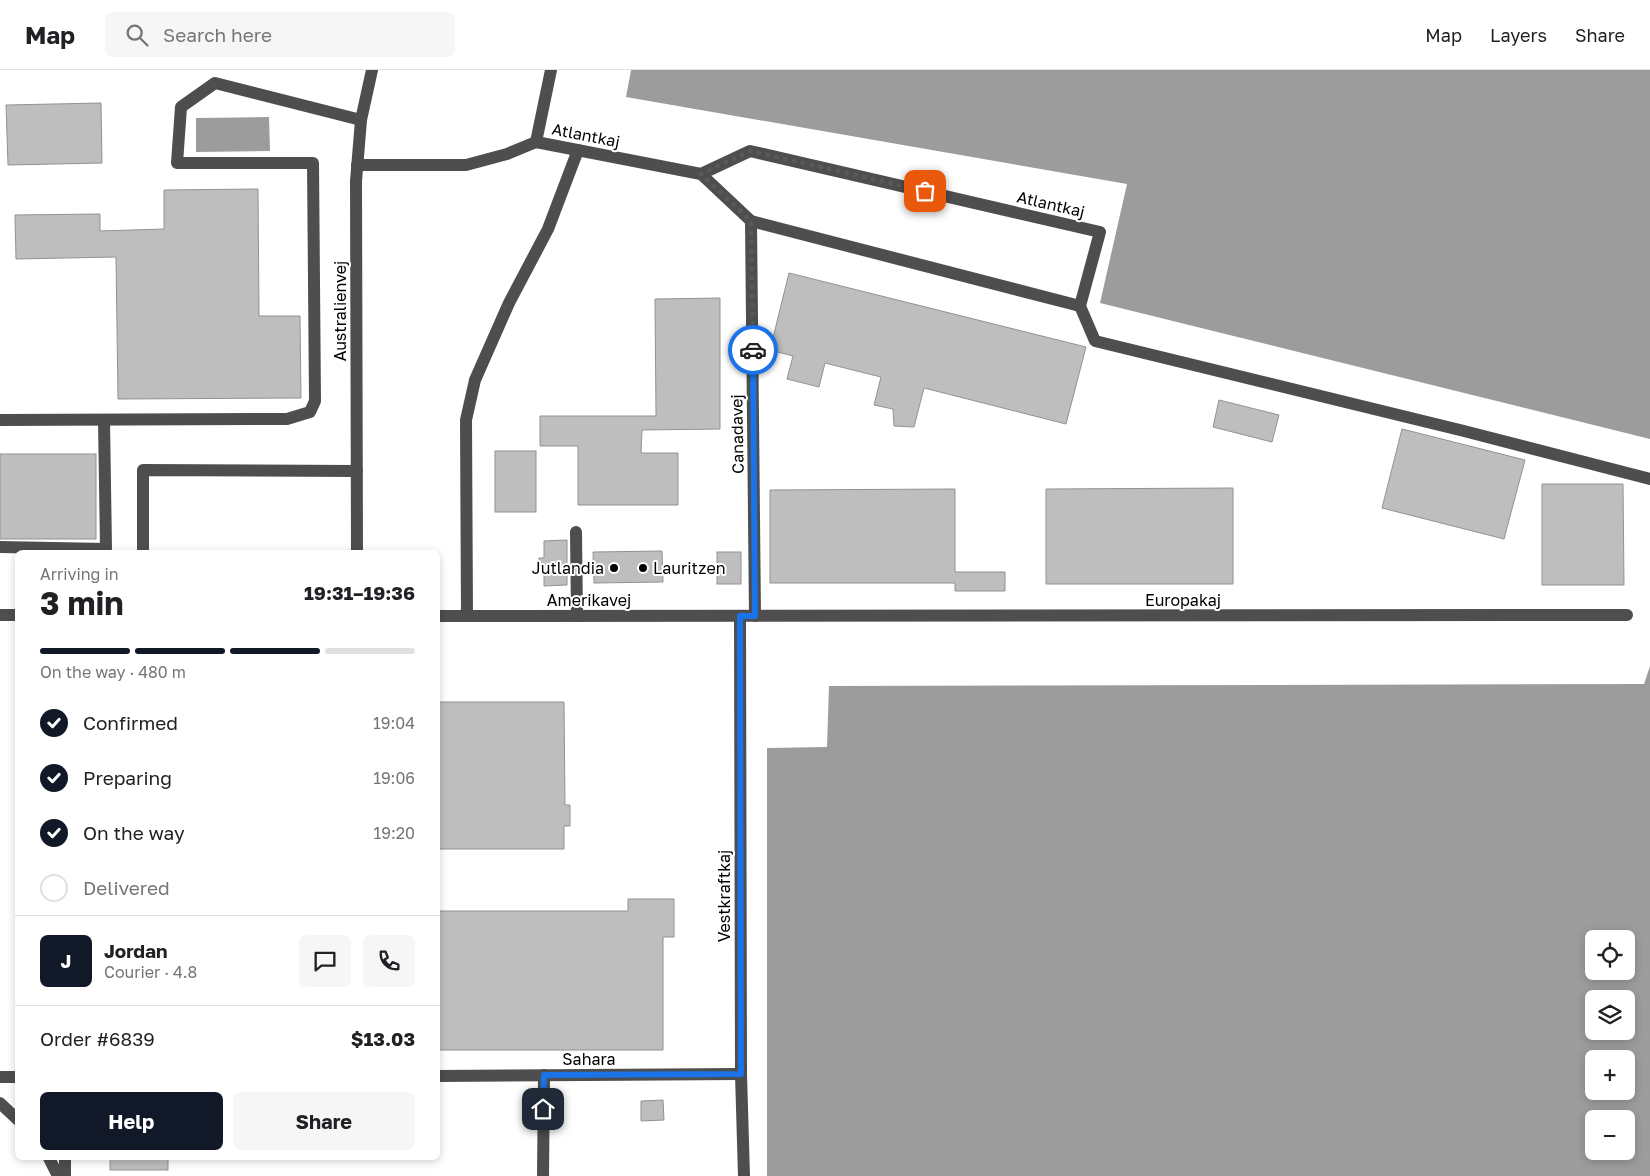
<!DOCTYPE html>
<meta charset="utf-8">
<style>
:root{--surface:#fff;--page:#f6f6f6;--text:#202124;--muted:#757577;--line:#e0e0e0;--accent:#111827}
body{margin:0;font-family:"Golos Text",sans-serif;background:var(--page);color:var(--text);height:100vh;display:flex;flex-direction:column;font-size:19px;white-space:nowrap}
*{box-sizing:border-box;margin:0}
p{font-size:16px;color:var(--muted)}
.icon{flex:none;width:28px;height:28px;fill:none;stroke:currentColor;stroke-width:2;stroke-linecap:round;stroke-linejoin:round}
.map{position:relative;flex:1;overflow:hidden}
.sheet{position:absolute;left:15px;top:480px;width:425px;height:610px;display:flex;flex-direction:column;background:var(--surface);border-radius:8px;box-shadow:0 2px 8px #0003}
.sheet>*{flex:none}
.buttons{position:absolute;left:1585px;top:860px;display:grid;gap:10px}
.buttons a{display:grid;place-items:center;width:50px;height:50px;border-radius:8px;background:var(--surface);box-shadow:0 2px 8px #0003;font-size:25px}
.pin{position:absolute;display:grid;place-items:center;width:42px;height:42px;color:#fff;margin:-21px;border-radius:10px;box-shadow:0 2px 8px #0006}
.courier{position:absolute;display:grid;place-items:center;width:50px;height:50px;margin:-25px;border:4px solid #1a73e8;border-radius:50%;background:#fff;color:#222;box-shadow:0 1px 6px #0007}
.headline em{font-style:normal;font-weight:700}
.headline div{display:flex;flex-direction:column-reverse}
.headline{display:flex;align-items:center;justify-content:space-between;height:85px;padding:0 25px}
h1{font-size:32px;font-weight:700;line-height:38px}
.bar{display:grid;grid-template-columns:repeat(4,1fr);gap:8px 5px;align-content:center;height:60px;padding:0 25px}
.bar i{height:6px;border-radius:4px;background:var(--line)}
.bar .on{background:var(--accent)}
.bar p{grid-column:span 4}
.line{display:flex;align-items:center;gap:12px;padding:0 25px;border-top:1px solid var(--line)}
.line div{flex:1}
.round{display:grid;place-items:center;flex:none;width:52px;height:52px;border-radius:8px;background:var(--page)}
ol{padding:0 25px;list-style:none}
li{display:flex;align-items:center;gap:15px;height:55px}
li p{margin-inline-start:auto}
li .icon{padding:5px;border-radius:50%;background:var(--accent);color:#fff;stroke-width:4}
li:last-child{color:var(--muted)}
li i{width:28px;height:28px;border:2px solid var(--line);border-radius:50%}
.cta{display:flex;gap:10px;margin-top:auto;padding:10px 25px}
.cta a{flex:1;height:58px;border-radius:8px;background:var(--accent);color:#fff;font-size:20px;font-weight:700;line-height:58px;text-align:center}
.cta a+a{background:var(--page);color:var(--text)}
header{display:flex;align-items:center;gap:30px;box-sizing:border-box;height:70px;padding:0 25px;background:var(--surface);border-bottom:1px solid var(--line)}
header strong{font-size:24px}
nav{display:flex;gap:28px;margin-inline-start:auto;font-size:18px}
.search{width:350px;height:45px;background:var(--page);display:flex;align-items:center;gap:12px;box-sizing:border-box;padding:0 18px;border-radius:8px;color:var(--muted);font-size:19px}
.map>svg:first-child{display:block}
</style>
<header>
<strong>Map</strong>
<div class="search"><svg class="icon" aria-label="search" viewBox="0 0 24 24"><circle cx="10" cy="10" r="6"/><path d="M15 15l6 6"/></svg>Search here</div>
<nav><a>Map</a><a>Layers</a><a>Share</a></nav>
</header>
<div class="map">
<svg width="1650" height="1106" viewBox="0 0 1650 1106">
<rect width="100%" height="100%" fill="#fff"/>
<g fill="#9c9c9c" fill-rule="evenodd">
<path d="M631 0H1650V369L1100 233 1127 114 626 27Z"/>
<path d="M269 47 270 81 196 82V48Z"/>
<path d="M1650 596V1106H767V678L827 677 829 616 1644 614ZM1594 869H1626V901H1594ZM1594 929H1626V961H1594ZM1594 989H1626V1021H1594ZM1594 1049H1626V1081H1594Z"/>
</g>
<g fill="#bebebe" stroke="#929292">
<path d="M101 33 102 93 8 95 6 35Z"/>
<path d="M258 119 259 246H300L301 328 118 329 116 187 16 189 15 145 100 144V161L164 159V120Z"/>
<path d="M789 203 1086 277 1066 354 924 318 914 357 894 356 893 339 874 335 881 307 825 293 819 317 787 309 793 286 770 280Z"/>
<path d="M720 228V359L642 360 641 383H678V435H578V376H540V346H656L655 229Z"/>
<path d="M1219 330 1279 345 1272 372 1213 357Z"/>
<path d="M1402 359 1525 390 1504 469 1382 438Z"/>
<rect x="495" y="381" width="41" height="61"/>
<rect x="0" y="384" width="96" height="85"/>
<path d="M1542 414H1623L1624 515H1542Z"/>
<path d="M1233 418V514H1046V419Z"/>
<path d="M955 419V502H1005V521H955V513H770V420Z"/>
<path d="M567 470V515L544 516V501H539V488H544V471Z"/>
<path d="M662 481 663 512 594 513 593 482Z"/>
<rect x="717" y="482" width="24" height="32"/>
<path d="M438 632H564L565 735H570V756H564V779H438Z"/>
<path d="M628 829H674V867H663V980H438V841H628Z"/>
<path d="M663 1030 664 1050 641 1051V1031Z"/>
<rect x="110" y="1088" width="58" height="12"/>
</g>
<g fill="none" stroke-linecap="round" stroke-linejoin="round">
<g stroke="#4e4e4e" stroke-width="12">
<path d="M551 0 536 72 701 104 751 151 1080 236 1100 162 750 81 701 104"/>
<path d="M357 95H466L507 84 536 72"/>
<path d="M751 151 755 546"/>
<path d="M1080 236 1095 271 1464 361 1650 409"/>
<path d="M0 350 287 349 310 342 315 331 313 93H177L181 37 215 13 361 50"/>
<path d="M576 462 577 546"/>
<path d="M0 477 106 479 104 350"/>
<path d="M143 482V400L357 401"/>
<path d="M357 482 356 111 361 50 372 0"/>
<path d="M0 545H18"/>
<path d="M438 546 1627 545"/>
<path d="M467 546 466 350 475 310 509 233 548 159 578 80"/>
<path d="M740 546 741 1004 744 1106"/>
<path d="M438 1006 741 1004"/>
<path d="M0 1007H18"/>
<path d="M0 1033 18 1050"/>
<path d="M49 1088 58 1106"/>
<path d="M65 1088V1106"/>
<path d="M543 1106 544 1005"/>
</g>
</g>
<g fill="none" stroke-linecap="round" stroke-linejoin="round">
<path stroke="#595959" stroke-width="5" stroke-dasharray="0 9" d="M753 280 751 151 701 104 750 81 925 121"/>
<path stroke="#1a73e8" stroke-width="6" d="M543 1039 544 1005 741 1004 740 546H755L753 280"/>
</g>
<g fill="#000" stroke="#fff" stroke-width="2">
<circle cx="614" cy="498" r="5"/>
<circle cx="643" cy="498" r="5"/>
</g>
<g text-anchor="middle" dominant-baseline="central" stroke-width="4" stroke-linejoin="round" paint-order="stroke">
<g font-size="16" fill="#000" stroke="#fff">
<text transform="translate(586 65) rotate(11)">Atlantkaj</text>
<text transform="translate(1051 134) rotate(13)">Atlantkaj</text>
<text transform="translate(340 241) rotate(-90)">Australienvej</text>
<text transform="translate(737 364) rotate(-91)">Canadavej</text>
<text x="589" y="530">Amerikavej</text>
<text x="1183" y="530">Europakaj</text>
<text transform="translate(724 826) rotate(-90)">Vestkraftkaj</text>
<text x="589" y="989">Sahara</text>
</g>
<g font-size="16" fill="#000" stroke="#fff" text-anchor="end">
<text x="604" y="498">Jutlandia</text>
<text x="653" y="498" text-anchor="start">Lauritzen</text>
</g>
</g>
</svg>
<div class="buttons">
<a><svg class="icon" aria-label="locate" viewBox="0 0 24 24"><circle cx="12" cy="12" r="6"/><path d="M12 2v4M12 18v4M2 12h4M18 12h4"/></svg></a>
<a><svg class="icon" aria-label="layers" viewBox="0 0 24 24"><path d="M12 4l9 5-9 5-9-5zM3 14l9 5 9-5"/></svg></a>
<a>+</a>
<a>−</a>
</div>
<div class="pin" style="left:925px;top:121px;background:#ea580c"><svg class="icon" aria-label="bag" viewBox="0 0 24 24"><path d="M5 8h14l-1 12H6zM9 8a3 3 0 0 1 6 0"/></svg></div>
<div class="pin" style="left:543px;top:1039px;background:#1f2937"><svg class="icon" aria-label="home" viewBox="0 0 24 24"><path d="M3 11l9-7 9 7M6 9v11h12V9"/></svg></div>
<div class="courier" style="left:753px;top:280px"><svg class="icon" aria-label="car" viewBox="0 0 24 24"><path d="M5 17H2v-5l4-1 3-4h7l3 4 3 1v5h-3M9 17h6M6 11h13"/><circle cx="7" cy="17" r="2"/><circle cx="17" cy="17" r="2"/></svg></div>
<section class="sheet">
<div class="headline"><div><h1>3 min</h1><p>Arriving in</p></div><em>19:31–19:36</em></div>
<div class="bar"><i class="on"></i><i class="on"></i><i class="on"></i><i></i><p>On the way · 480 m</p></div>
<ol>
<li><svg class="icon" aria-label="check" viewBox="0 0 24 24"><path d="M5 12l5 5 9-10"/></svg>Confirmed<p>19:04</p></li>
<li><svg class="icon" aria-label="check" viewBox="0 0 24 24"><path d="M5 12l5 5 9-10"/></svg>Preparing<p>19:06</p></li>
<li><svg class="icon" aria-label="check" viewBox="0 0 24 24"><path d="M5 12l5 5 9-10"/></svg>On the way<p>19:20</p></li>
<li><i></i>Delivered</li>
</ol>
<div class="line" style="height:90px"><b class="round" style="background:var(--accent);color:#fff">J</b><div><b>Jordan</b><p>Courier · 4.8</p></div><a class="round"><svg class="icon" aria-label="chat" viewBox="0 0 24 24"><path d="M4 5h16v11H9l-5 4z"/></svg></a><a class="round"><svg class="icon" aria-label="phone" viewBox="0 0 24 24"><path d="M5 4h4l2 5-3 2q2 4 5 5l2-3 5 2v4C11 20 4 13 5 4z"/></svg></a></div>
<div class="line" style="height:65px"><div>Order #6839</div><b>$13.03</b></div>
<div class="cta"><a>Help</a><a>Share</a></div>
</section>
</div>
